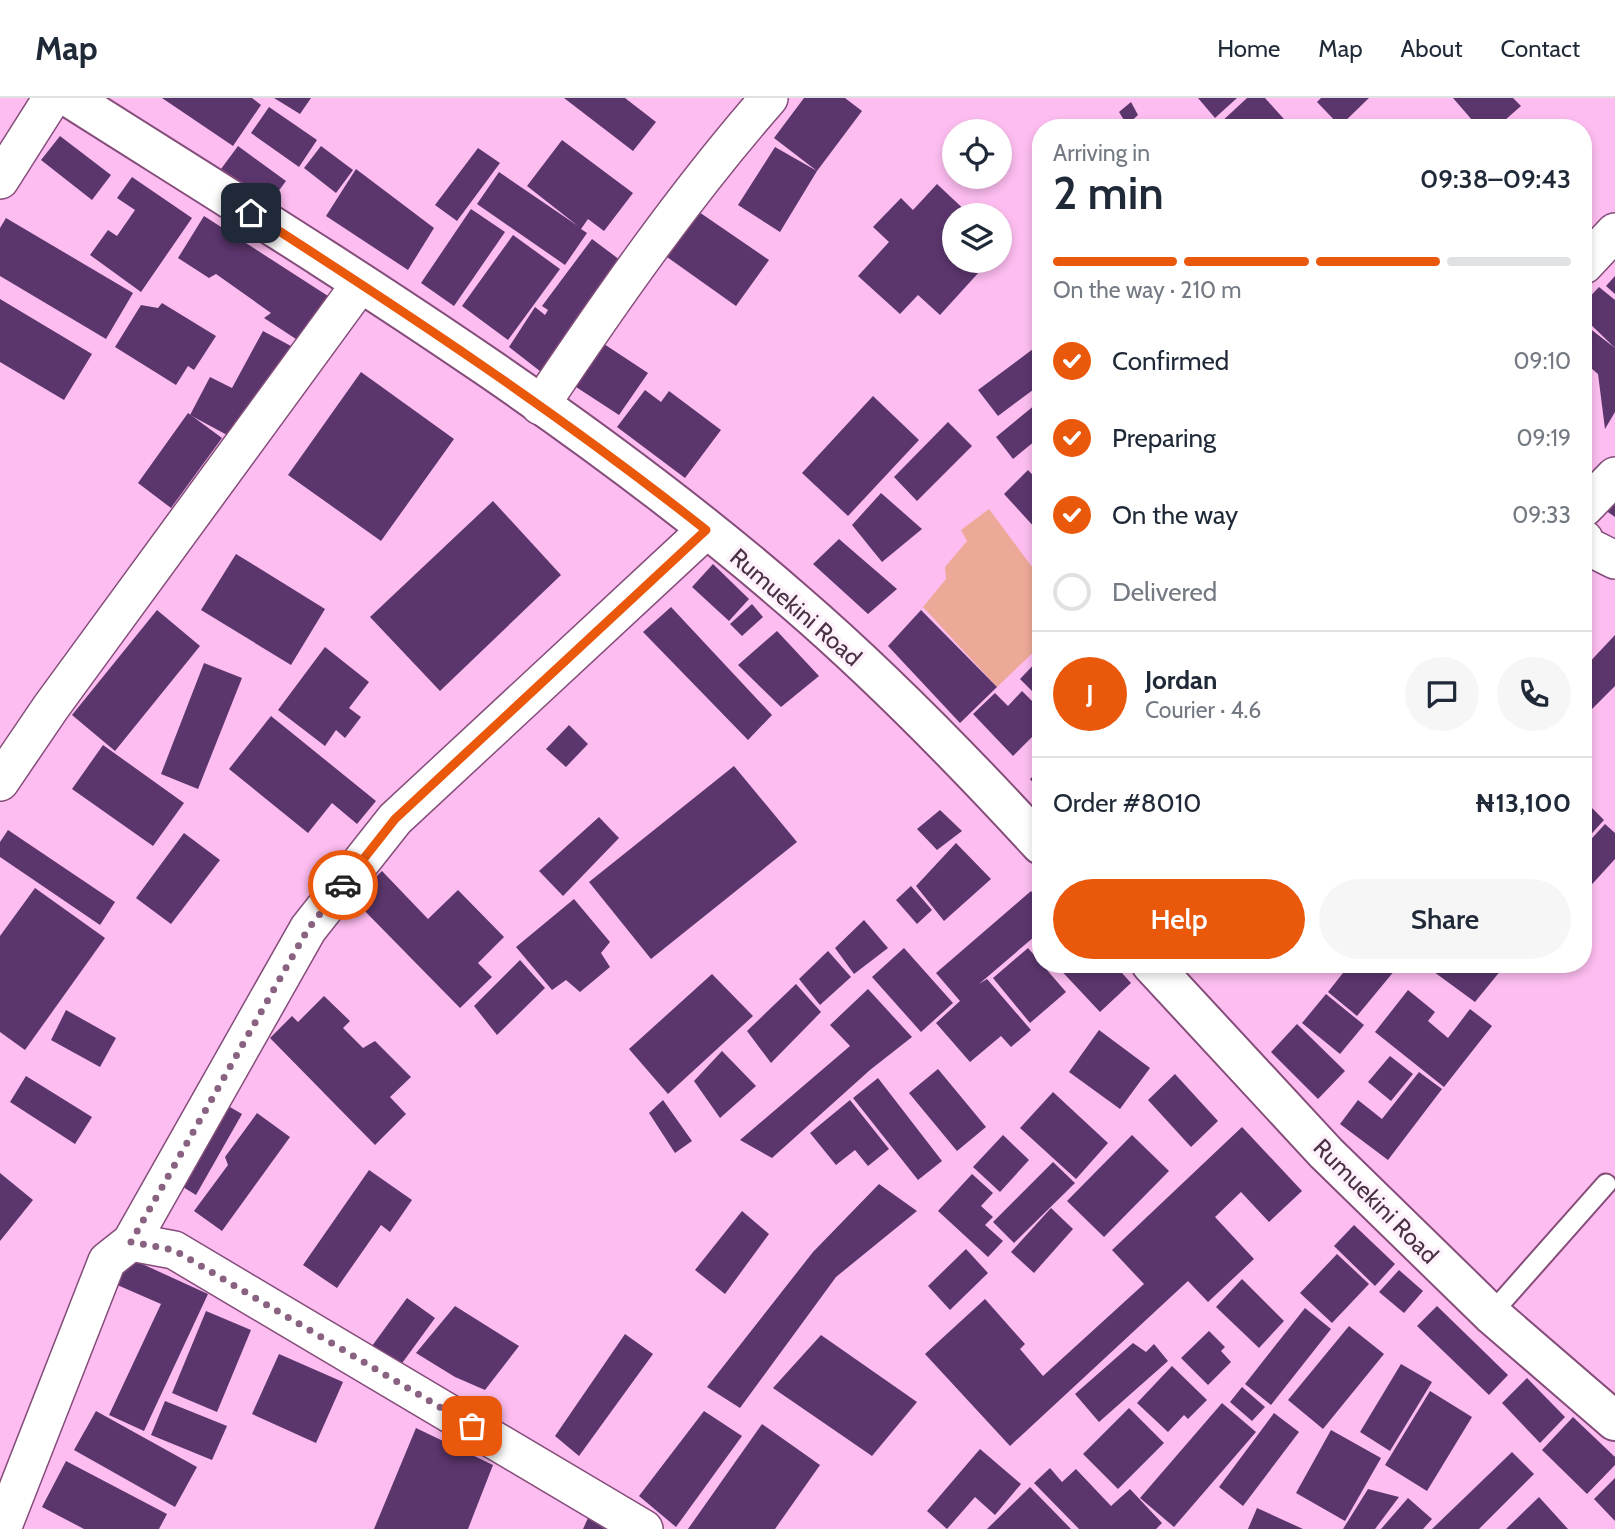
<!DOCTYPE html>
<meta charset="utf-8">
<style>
:root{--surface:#fff;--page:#f6f6f7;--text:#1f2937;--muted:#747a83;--line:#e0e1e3;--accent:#ea580c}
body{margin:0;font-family:Cabin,sans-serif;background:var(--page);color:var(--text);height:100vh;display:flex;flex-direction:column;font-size:26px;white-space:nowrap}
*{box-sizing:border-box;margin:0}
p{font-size:23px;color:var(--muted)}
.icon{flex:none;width:38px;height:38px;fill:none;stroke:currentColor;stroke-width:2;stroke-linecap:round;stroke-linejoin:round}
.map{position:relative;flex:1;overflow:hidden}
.sheet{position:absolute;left:1032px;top:21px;width:560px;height:854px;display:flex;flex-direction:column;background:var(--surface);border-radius:28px;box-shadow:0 4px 10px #0003}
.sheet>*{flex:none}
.controls{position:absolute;left:942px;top:21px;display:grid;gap:14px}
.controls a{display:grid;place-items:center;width:70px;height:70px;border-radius:50%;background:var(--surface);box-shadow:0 4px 10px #0003;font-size:35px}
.pin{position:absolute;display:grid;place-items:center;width:60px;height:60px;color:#fff;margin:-30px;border-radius:14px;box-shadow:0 4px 10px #0006}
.courier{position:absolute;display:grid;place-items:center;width:70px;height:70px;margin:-35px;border:5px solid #ea580c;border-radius:50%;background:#fff;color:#222;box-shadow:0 2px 9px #0007}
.headline em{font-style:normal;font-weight:600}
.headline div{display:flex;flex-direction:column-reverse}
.headline{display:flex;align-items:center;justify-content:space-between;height:119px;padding:0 21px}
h1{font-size:46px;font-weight:600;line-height:52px}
.bar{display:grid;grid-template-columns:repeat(4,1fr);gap:10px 7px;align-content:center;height:84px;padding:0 21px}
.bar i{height:9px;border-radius:5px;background:var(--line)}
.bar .on{background:var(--accent)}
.bar p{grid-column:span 4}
.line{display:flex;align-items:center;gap:18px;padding:0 21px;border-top:2px solid var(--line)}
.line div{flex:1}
.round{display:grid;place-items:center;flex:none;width:74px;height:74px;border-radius:37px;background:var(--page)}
ol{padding:0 21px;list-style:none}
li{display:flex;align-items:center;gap:21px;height:77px}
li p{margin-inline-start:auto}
li .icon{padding:7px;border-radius:50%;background:var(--accent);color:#fff;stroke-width:4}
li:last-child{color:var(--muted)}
li i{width:38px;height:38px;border:4px solid var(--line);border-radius:50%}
.primary-button{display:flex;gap:14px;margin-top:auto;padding:14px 21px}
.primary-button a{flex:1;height:80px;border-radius:42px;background:var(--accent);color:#fff;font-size:28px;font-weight:600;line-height:80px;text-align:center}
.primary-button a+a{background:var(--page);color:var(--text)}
header{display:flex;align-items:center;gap:42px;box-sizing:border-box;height:98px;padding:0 35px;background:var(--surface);border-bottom:2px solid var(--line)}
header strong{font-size:33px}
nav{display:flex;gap:38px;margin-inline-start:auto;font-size:24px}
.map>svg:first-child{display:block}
</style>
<header>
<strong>Map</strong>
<nav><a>Home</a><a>Map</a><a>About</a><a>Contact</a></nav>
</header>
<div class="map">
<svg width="1615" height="1431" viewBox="0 0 1615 1431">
<rect width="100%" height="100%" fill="#fdbdf0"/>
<path fill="#eda998" d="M989 411 1041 481V547L997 589 923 509 946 481 945 469 967 443 961 432Z"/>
<g fill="#5b366d">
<path d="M162 0H252L261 7 233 48Z"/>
<path d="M274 0H311L300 16Z"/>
<path d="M564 0H625L656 24 633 53Z"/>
<path d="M804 0H845L862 13 817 73 780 134 738 107 775 49 817 73 774 40Z"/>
<path d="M1198 0H1237L1215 20Z"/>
<path d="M1247 0H1265L1292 30H1223L1219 26Z"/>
<path d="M1321 0H1369L1340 28 1317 4Z"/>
<path d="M1453 0H1513L1521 8 1496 30H1479Z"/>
<path d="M1131 4 1138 17 1127 27 1119 14Z"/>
<path d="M269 9 317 42 299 69 251 35Z"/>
<path d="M60 38 111 77 92 102 41 62Z"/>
<path d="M562 42 633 95 604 133 588 121 581 131 587 135 565 167 477 106 499 74 578 128 527 88Z"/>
<path d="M238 48 286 83 269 106 221 71Z"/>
<path d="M321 48 353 72 336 95 304 70Z"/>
<path d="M478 50 500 65 457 123 435 107Z"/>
<path d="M356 71 434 130 408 172 326 118Z"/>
<path d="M132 79 192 120 141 194 90 157 108 132 117 138 135 112 117 100Z"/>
<path d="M937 86 970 117H954V163H969L980 173 940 217 918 197 900 216 858 178 889 144 873 129 901 100 913 112Z"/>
<path d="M471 111 505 134 454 208 421 185Z"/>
<path d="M699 114 769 162 736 208 667 159Z"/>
<path d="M204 118 328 198 299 243 264 220 271 215 216 176 209 180 178 160Z"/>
<path d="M6 120 133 195 106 241 0 178V130Z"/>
<path d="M513 137 560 171 508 242 462 208Z"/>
<path d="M592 141 620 162 574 223 576 224 545 277 509 249 535 209 545 217 548 212 542 208Z"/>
<path d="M1615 178V196L1606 188Z"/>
<path d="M1599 189 1615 202V250L1584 220V205Z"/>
<path d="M0 201 92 256 64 302 0 264Z"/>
<path d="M162 205 216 238 194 272 188 268 176 287 115 249 141 207 158 210Z"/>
<path d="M1584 226 1615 250V314L1605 331 1598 276 1584 264Z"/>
<path d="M263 233 291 248 240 344 190 317 210 279 232 290Z"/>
<path d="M1041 245V286L998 318 978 292Z"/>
<path d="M604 246 648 275 619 317 576 289Z"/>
<path d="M361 274 454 341 381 443 288 377Z"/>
<path d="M645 292 661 304 669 293 721 332 685 380 617 329Z"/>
<path d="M873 298 919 342 848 418 802 375Z"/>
<path d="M1041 302V338L1013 361 996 339Z"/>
<path d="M188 315 222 340 171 410 138 385Z"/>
<path d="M948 324 972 348 917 403 894 379Z"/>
<path d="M1041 350V365L1034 356Z"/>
<path d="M1028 372 1041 386V426L1036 431 1004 396Z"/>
<path d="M1615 393V419L1602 410Z"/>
<path d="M881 395 922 431 882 464 852 427Z"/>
<path d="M493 403 561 477 440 593 370 519Z"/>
<path d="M839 441 897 491 868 516 813 466Z"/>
<path d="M236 456 325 511 291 567 201 512Z"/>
<path d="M713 466 749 501 729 523 692 489Z"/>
<path d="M752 506 763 519 742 538 730 526Z"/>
<path d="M671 509 772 617 748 642 643 534Z"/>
<path d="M157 512 200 548 115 653 72 617Z"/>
<path d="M921 512 997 589 960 625 888 548Z"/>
<path d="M777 533 819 578 781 609 738 567Z"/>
<path d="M1615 537V588L1588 615 1584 612V570Z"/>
<path d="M325 549 369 584 349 610 361 619 345 640 336 632 325 648 278 612Z"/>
<path d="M1041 559V602L1020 581Z"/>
<path d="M204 565 242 580 198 691 161 676Z"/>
<path d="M1022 593 1041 612V630L1013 658 973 616 995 595 1008 608Z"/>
<path d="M271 618 376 703 357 726 332 705 308 735 229 671Z"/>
<path d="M569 627 588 646 566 669 546 651Z"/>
<path d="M103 647 184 705 153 748 72 691Z"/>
<path d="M734 668 797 744 651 861 589 784Z"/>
<path d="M1041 671V694L1030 681Z"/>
<path d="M1584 702 1604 722 1584 744Z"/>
<path d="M940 712 962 733 937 752 917 731Z"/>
<path d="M599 719 619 740 563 798 539 773Z"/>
<path d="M1605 726 1615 735V761L1584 795V749Z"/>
<path d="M8 732 115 804 100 827 0 759V744Z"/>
<path d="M184 735 220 762 171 826 136 800Z"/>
<path d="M956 745 991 781 944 823 916 788Z"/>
<path d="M382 773 428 821 458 792 504 839 478 865 492 879 460 910 353 801Z"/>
<path d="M911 788 932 812 917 826 896 802Z"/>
<path d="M35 790 105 840 25 952 0 934V838Z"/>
<path d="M1031 793 1041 805V833L979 886 987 881 1031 932 1011 949 1001 938 970 964 936 925 960 903 936 875Z"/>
<path d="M574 801 610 844 601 855 610 869 580 894 566 882 552 892 516 849Z"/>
<path d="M864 822 888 850 854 876 835 850Z"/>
<path d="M904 850 953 905 921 934 872 879Z"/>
<path d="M1028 850 1066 894 1030 925 993 880Z"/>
<path d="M828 853 851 879 820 907 799 881Z"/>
<path d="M520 862 545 890 497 937 474 908Z"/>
<path d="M1055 866H1114L1131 885 1100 914Z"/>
<path d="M1350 866H1400L1357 918 1328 894Z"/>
<path d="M1433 866H1506L1475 904 1430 871Z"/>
<path d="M712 876 753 918 668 996 629 951Z"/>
<path d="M796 886 821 914 771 965 747 933Z"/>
<path d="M868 891 912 939 870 972 772 1060 740 1042 850 948 830 927Z"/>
<path d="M1408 892 1435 914 1428 923 1448 940 1470 911 1492 928 1444 989 1375 934Z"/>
<path d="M1326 896 1364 927 1340 956 1302 925Z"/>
<path d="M324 898 350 923 343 930 363 950 375 943 411 979 390 999 406 1016 375 1047 270 940 292 918 298 924Z"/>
<path d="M66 912 116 940 100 969 51 942Z"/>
<path d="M1297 926 1345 973 1318 1001 1271 954Z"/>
<path d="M1099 932 1150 970 1120 1011 1069 974Z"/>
<path d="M722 953 756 988 720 1020 694 983Z"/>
<path d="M1390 958 1413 976 1391 1003 1368 984Z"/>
<path d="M938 971 986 1029 957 1053 909 995Z"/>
<path d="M1419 974 1442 991 1388 1062 1340 1026 1358 1002 1382 1021Z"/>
<path d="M1175 976 1218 1023 1191 1049 1148 1002Z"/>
<path d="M26 978 92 1019 75 1046 10 1004Z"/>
<path d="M878 980 942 1063 918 1082 853 1000Z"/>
<path d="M1053 994 1108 1045 1076 1081 1020 1030Z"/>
<path d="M216 1001 242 1016 196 1097 170 1081Z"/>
<path d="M663 1002 692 1043 675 1055 649 1015Z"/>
<path d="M850 1002 889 1051 868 1068 855 1052 836 1067 810 1035Z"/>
<path d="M257 1015 290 1039 222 1133 194 1113 228 1067 225 1059Z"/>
<path d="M1242 1029 1302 1093 1269 1124 1241 1094 1215 1119 1254 1161 1208 1204 1188 1183 1010 1348 925 1256 985 1201 1025 1246 1020 1251 1043 1278 1144 1186 1112 1152Z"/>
<path d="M1003 1037 1029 1062 1000 1094 973 1069Z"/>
<path d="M1132 1037 1169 1073 1104 1139 1067 1103Z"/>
<path d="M1053 1064 1075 1085 1014 1145 993 1124Z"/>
<path d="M369 1072 412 1102 390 1134 381 1127 337 1190 303 1167Z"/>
<path d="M0 1075 33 1102 0 1143Z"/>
<path d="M972 1076 993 1095 981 1108 993 1119 985 1127 1003 1143 988 1159 938 1113Z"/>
<path d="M879 1086 917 1113 836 1179 740 1310 707 1289 813 1154Z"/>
<path d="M1051 1110 1073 1131 1034 1175 1011 1154Z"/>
<path d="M742 1113 769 1136 725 1196 695 1172Z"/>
<path d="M1354 1127 1395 1166 1375 1188 1334 1148Z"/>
<path d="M966 1151 988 1175 950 1212 928 1188Z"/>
<path d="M1337 1156 1369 1186 1332 1225 1300 1195Z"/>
<path d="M127 1159 208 1196 144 1333 109 1317 161 1206 115 1186Z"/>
<path d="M1399 1172 1423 1193 1404 1215 1379 1194Z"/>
<path d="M1242 1181 1284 1223 1259 1250 1216 1209Z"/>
<path d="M407 1200 435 1220 400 1268 372 1248Z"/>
<path d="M455 1208 519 1248 485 1292 455 1279 416 1255Z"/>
<path d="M1437 1208 1508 1277 1489 1297 1417 1228Z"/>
<path d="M1305 1210 1331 1231 1271 1307 1245 1286Z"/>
<path d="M206 1213 251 1232 217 1314 172 1295Z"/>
<path d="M1349 1228 1384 1256 1323 1331 1288 1302Z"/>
<path d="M1209 1233 1225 1249 1221 1253 1231 1264 1208 1287 1181 1260Z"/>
<path d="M625 1236 653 1256 579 1358 555 1338Z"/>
<path d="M821 1237 917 1304 872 1358 773 1290Z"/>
<path d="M1133 1245 1146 1254 1154 1246 1168 1263 1099 1324 1075 1296Z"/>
<path d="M279 1256 343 1284 316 1345 252 1316Z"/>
<path d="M1401 1266 1432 1284 1390 1353 1360 1334Z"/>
<path d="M1172 1268 1207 1302 1188 1321 1184 1317 1168 1334 1137 1305Z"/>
<path d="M1527 1280 1565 1319 1540 1345 1502 1305Z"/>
<path d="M1242 1289 1265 1309 1252 1323 1230 1304Z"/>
<path d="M1430 1293 1472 1319 1427 1393 1385 1367Z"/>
<path d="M165 1303 227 1328 212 1362 151 1337Z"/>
<path d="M1222 1305 1256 1334 1174 1429 1140 1400Z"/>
<path d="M1129 1310 1164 1345 1118 1391 1083 1356Z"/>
<path d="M96 1313 197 1369 175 1409 74 1352Z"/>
<path d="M704 1313 742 1338 676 1429 639 1398Z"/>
<path d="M1274 1315 1299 1334 1243 1408 1219 1389Z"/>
<path d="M1573 1319 1615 1359V1367L1587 1396 1542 1352Z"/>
<path d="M762 1326 820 1367 775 1431H688Z"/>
<path d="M416 1330 493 1367 468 1431H374Z"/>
<path d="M1331 1332 1381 1360 1345 1423 1296 1395Z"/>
<path d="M980 1351 1021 1386 995 1417 975 1399 947 1431 927 1413Z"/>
<path d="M1512 1354 1534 1376 1479 1431H1432Z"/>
<path d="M66 1363 167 1416 159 1431H84L42 1409Z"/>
<path d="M1050 1370 1062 1384 1076 1371 1111 1408 1130 1391 1162 1425 1156 1431H1079L1034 1385Z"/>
<path d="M1615 1380V1423L1594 1401Z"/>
<path d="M1030 1389 1071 1431H987Z"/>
<path d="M1368 1391 1399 1399 1375 1431H1343Z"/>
<path d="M1539 1399 1568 1431H1506Z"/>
<path d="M1408 1400 1432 1421 1423 1431H1381Z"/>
<path d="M1257 1410 1303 1431H1248Z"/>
<path d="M588 1420 605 1431H583Z"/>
</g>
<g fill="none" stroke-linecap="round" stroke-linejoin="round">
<g stroke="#844d7a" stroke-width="23">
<path id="lane" d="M1491 1216 1606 1086"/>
</g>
<g stroke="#844d7a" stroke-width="40">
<g id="street">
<path d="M0 82 52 0"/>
<path d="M1584 167 1615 134"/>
<path d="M540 308C611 202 685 96 769 0"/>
<path d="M1584 410 1615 378"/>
<path d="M1584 441 1587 448 1615 462"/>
<path d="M0 684 51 609 361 185"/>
<path d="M131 1144 174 1152 644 1431"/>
<path d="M2 1431 107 1163 131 1144 308 831 395 721 706 432"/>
</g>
</g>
<g stroke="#844d7a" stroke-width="42">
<g id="secondary">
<path d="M70 0C316 156 575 312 795 504 882 579 963 662 1041 747"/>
<path d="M1151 866 1326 1055 1491 1216 1615 1323"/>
</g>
</g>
<use href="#lane" stroke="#fff" stroke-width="19"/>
<use href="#street" stroke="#fff" stroke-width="37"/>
<use href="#secondary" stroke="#fff" stroke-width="38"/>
</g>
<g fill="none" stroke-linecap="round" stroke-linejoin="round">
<path stroke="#896282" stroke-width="7" stroke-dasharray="0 12.6" d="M343 787 308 831 131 1144 174 1152 472 1328"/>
<path stroke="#ea580c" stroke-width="9" d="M251 115C407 215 561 317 706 432L395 721 343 787"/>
</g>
<g text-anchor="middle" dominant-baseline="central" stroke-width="7" stroke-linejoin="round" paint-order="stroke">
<g font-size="24" fill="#4b3146" stroke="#fff1fb">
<text transform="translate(796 509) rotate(41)">Rumuekini Road</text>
<text transform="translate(1376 1103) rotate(45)">Rumuekini Road</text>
</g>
</g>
</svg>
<div class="controls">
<a><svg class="icon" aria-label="locate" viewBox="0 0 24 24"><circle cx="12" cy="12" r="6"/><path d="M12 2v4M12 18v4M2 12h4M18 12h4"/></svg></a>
<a><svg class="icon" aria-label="layers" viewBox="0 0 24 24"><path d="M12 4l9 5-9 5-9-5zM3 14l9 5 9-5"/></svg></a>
</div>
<div class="pin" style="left:472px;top:1328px;background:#ea580c"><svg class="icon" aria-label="bag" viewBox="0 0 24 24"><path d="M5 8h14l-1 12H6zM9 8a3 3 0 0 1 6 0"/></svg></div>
<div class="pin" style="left:251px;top:115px;background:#1f2937"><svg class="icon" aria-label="home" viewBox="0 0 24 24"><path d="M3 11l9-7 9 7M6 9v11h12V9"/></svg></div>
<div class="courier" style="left:343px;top:787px"><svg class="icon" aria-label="car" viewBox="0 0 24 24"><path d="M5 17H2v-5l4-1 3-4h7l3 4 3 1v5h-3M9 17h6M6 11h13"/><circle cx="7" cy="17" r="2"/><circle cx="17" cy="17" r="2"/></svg></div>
<section class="sheet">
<div class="headline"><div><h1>2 min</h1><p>Arriving in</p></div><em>09:38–09:43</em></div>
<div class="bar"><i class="on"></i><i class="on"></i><i class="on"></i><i></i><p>On the way · 210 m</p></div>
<ol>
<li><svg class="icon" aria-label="check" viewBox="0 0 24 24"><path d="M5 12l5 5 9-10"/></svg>Confirmed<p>09:10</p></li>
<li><svg class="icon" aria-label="check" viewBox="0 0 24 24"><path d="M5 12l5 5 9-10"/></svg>Preparing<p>09:19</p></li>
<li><svg class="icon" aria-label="check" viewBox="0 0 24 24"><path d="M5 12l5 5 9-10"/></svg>On the way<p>09:33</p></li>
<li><i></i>Delivered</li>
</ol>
<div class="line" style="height:126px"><b class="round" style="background:var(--accent);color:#fff">J</b><div><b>Jordan</b><p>Courier · 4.6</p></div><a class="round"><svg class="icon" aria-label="chat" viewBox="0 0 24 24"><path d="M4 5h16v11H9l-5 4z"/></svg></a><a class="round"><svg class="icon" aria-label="phone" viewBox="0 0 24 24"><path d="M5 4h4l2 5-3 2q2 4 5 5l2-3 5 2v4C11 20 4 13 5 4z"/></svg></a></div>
<div class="line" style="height:91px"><div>Order #8010</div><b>₦13,100</b></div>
<div class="primary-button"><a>Help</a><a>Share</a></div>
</section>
</div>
